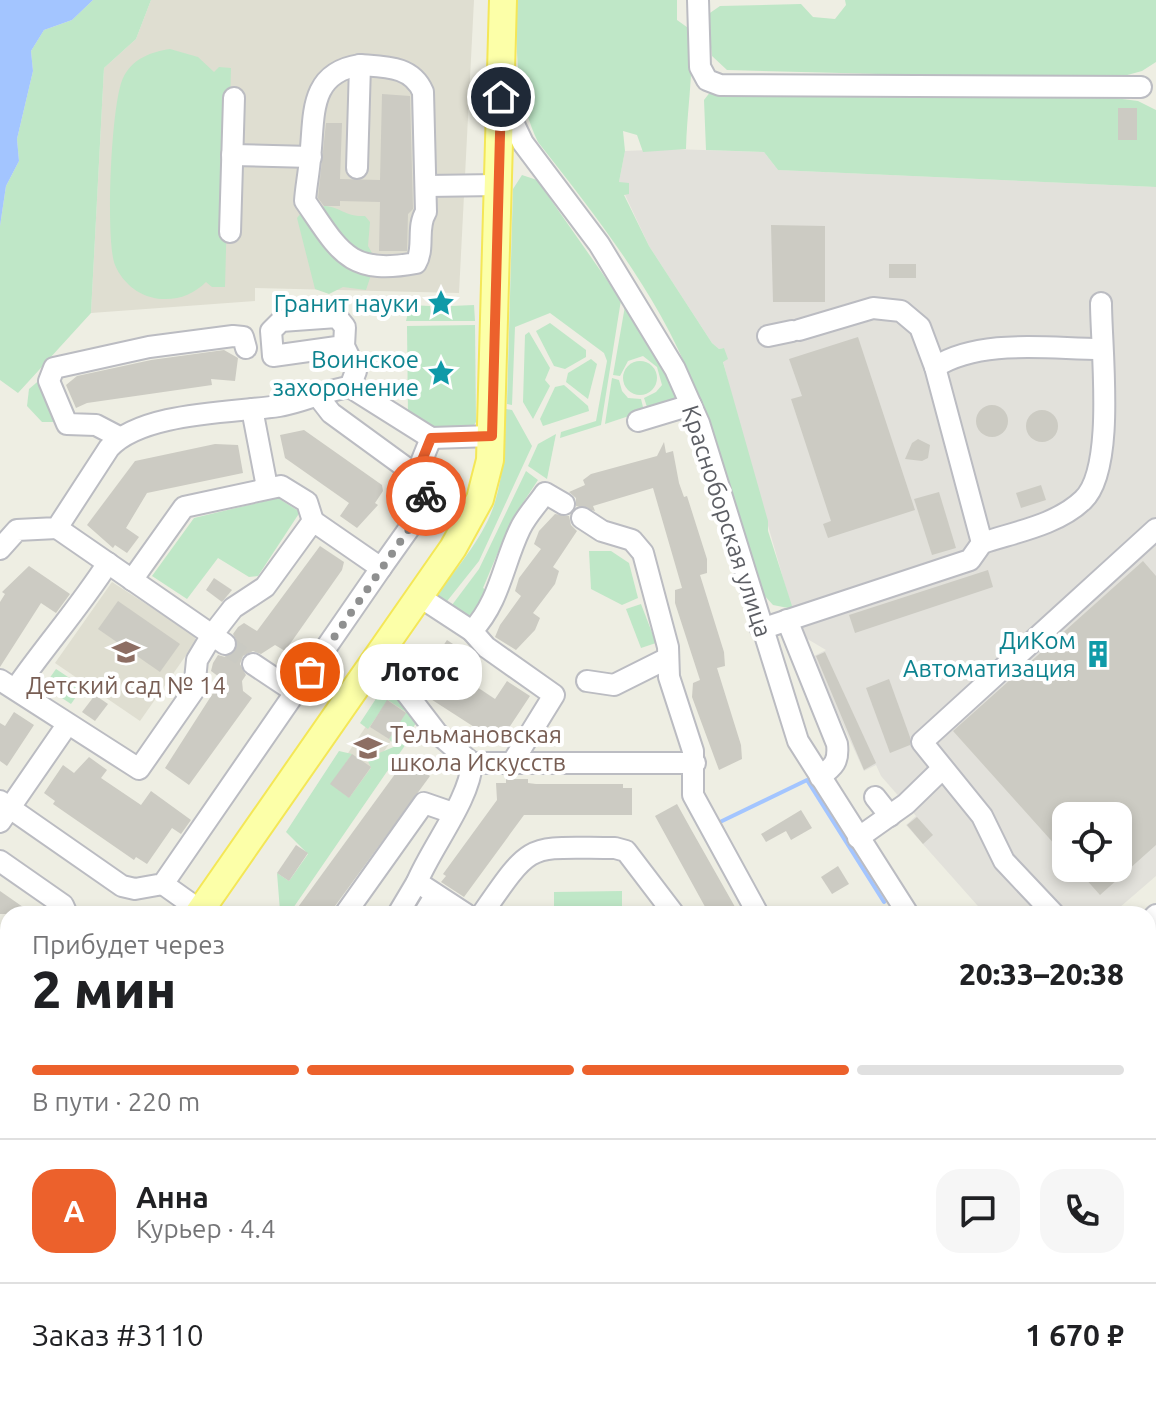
<!DOCTYPE html>
<html lang="ru">
<meta charset="utf-8">
<style>
:root{--surface:#fff;--page:#f6f6f6;--text:#202124;--muted:#757577;--line:#e0e0e0;--accent:#ec612c}
body{margin:0;font-family:Ubuntu,sans-serif;background:var(--page);color:var(--text);height:100vh;display:flex;flex-direction:column;font-size:30px;white-space:nowrap}
*{box-sizing:border-box;margin:0}
p{font-size:26px;color:var(--muted)}
.icon{flex:none;width:44px;height:44px;fill:none;stroke:currentColor;stroke-width:2;stroke-linecap:round;stroke-linejoin:round}
.map{position:relative;flex:1;overflow:hidden}
.side{position:absolute;left:0px;top:906px;width:1156px;height:498px;display:flex;flex-direction:column;background:var(--surface);border-radius:24px 24px 0 0;box-shadow:0 4px 12px #0003}
.side>*{flex:none}
.controls{position:absolute;left:1052px;top:802px;display:grid;gap:16px}
.controls a{display:grid;place-items:center;width:80px;height:80px;border-radius:16px;background:var(--surface);box-shadow:0 4px 12px #0003;font-size:40px}
.pin{position:absolute;display:grid;place-items:center;width:68px;height:68px;color:#fff;margin:-34px;border:4px solid #fff;border-radius:50%;box-shadow:0 2px 8px #0007}
.courier{position:absolute;display:grid;place-items:center;width:80px;height:80px;margin:-40px;border:6px solid #ec612c;border-radius:50%;background:#fff;color:#222;box-shadow:0 2px 10px #0007}
.bubble{position:absolute;height:56px;border-radius:24px;background:var(--surface);box-shadow:0 4px 12px #0003;font-size:26px;font-weight:800;line-height:56px;text-align:center}
.head em{font-style:normal;font-weight:800}
.head div{display:flex;flex-direction:column-reverse}
.head{display:flex;align-items:center;justify-content:space-between;height:136px;padding:0 32px}
h1{font-size:52px;font-weight:800;line-height:60px}
.bar{display:grid;grid-template-columns:repeat(4,1fr);gap:12px 8px;align-content:center;height:96px;padding:0 32px}
.bar i{height:10px;border-radius:6px;background:var(--line)}
.bar .current{background:var(--accent)}
.bar p{grid-column:span 4}
.line{display:flex;align-items:center;gap:20px;padding:0 32px;border-top:2px solid var(--line)}
.line div{flex:1}
.round{display:grid;place-items:center;flex:none;width:84px;height:84px;border-radius:24px;background:var(--page)}
.map>svg:first-child{display:block}
</style>
<div class="map">
<svg width="1156" height="1403" viewBox="0 0 1156 1403">
<rect width="100%" height="100%" fill="#eeeee3"/>
<g fill="#e2e1db" fill-rule="evenodd">
<path d="M672 149 764 152 778 170 1156 187V876L1112 914H985L906 825 916 816 881 776 876 765 864 771 812 657 826 650 799 634 737 417 723 361 724 348 719 349 712 343 649 246 619 182 625 151ZM1066 816H1118V868H1066Z"/>
<path d="M1156 920V1254L1148 1242V927Z"/>
</g>
<g fill="#dfded1">
<path d="M151 0H474L459 293 255 288V301L91 313 104 68 136 39Z"/>
<path d="M112 582 194 635 196 641 140 721 55 663Z"/>
<path d="M387 695 411 711 350 802 326 786Z"/>
</g>
<g fill="#bfe7c7">
<path d="M93 0H151L136 39 104 68 91 313 18 393 0 380V226L6 186 19 161 17 139 33 71 31 51 44 30 72 20Z"/>
<path d="M517 0H677V20L691 30C694 71 687 109 686 149L643 152 637 135 623 131 625 151 619 182 629 183V194L624 195 649 246 712 343 719 349 724 348 728 359 723 362 768 521V531L793 609 773 605 763 594C739 523 719 450 692 381 658 294 595 215 538 142 515 92 516 53 517 0Z"/>
<path d="M845 0H1156V62L1142 71 1109 80 727 70 712 56 707 15 720 6 801 4 813 17 835 19 846 5Z"/>
<path d="M170 49 198 57 214 72 219 67 231 68 225 287H212L206 282C194 294 179 300 162 299 141 298 123 284 115 265 105 241 111 97 124 76 134 58 151 52 170 49Z"/>
<path d="M711 91 1099 96 1138 101 1156 110V187L778 170 764 152 706 150 704 100Z"/>
<path d="M522 175 537 180 621 300 601 425 560 438 561 432 596 421 607 361 604 353 550 313 515 327 512 405 507 404 513 189Z"/>
<path d="M325 206C340 207 346 217 365 216L370 222 368 246 376 260 366 290 343 287 329 294 315 289 297 218 302 212Z"/>
<path d="M410 305 430 306 431 314H451V306L474 305 475 321H406Z"/>
<path d="M625 306 669 379 677 401 648 410 644 398 656 392 662 385 657 367 643 356 628 361 620 376 613 375Z"/>
<path d="M550 323 586 350V357L565 369 554 366 536 331Z"/>
<path d="M475 325 476 422 471 430H434L408 416 407 326Z"/>
<path d="M529 332 550 368 545 380 550 386 533 419 523 402 525 335Z"/>
<path d="M591 359 597 364 588 399 566 382 568 373Z"/>
<circle cx="640" cy="378" r="17"/>
<path d="M42 378 59 422H42L27 406 29 389Z"/>
<path d="M612 378 619 380 622 391 628 398 641 399 644 411 605 424Z"/>
<path d="M564 385 588 406 589 411 543 426 540 419 555 387Z"/>
<path d="M506 409 512 410 532 446 479 561 444 605 435 597C456 569 485 536 495 502 504 472 505 441 506 409Z"/>
<path d="M556 434 547 479 528 466 538 444Z"/>
<path d="M526 471 538 480 511 521 483 588 493 594 470 620 449 609 479 569Z"/>
<path d="M278 498 300 512 258 576 249 577 218 558 187 599 152 576 194 518Z"/>
<path d="M589 551H611L629 563 638 598 622 605 591 589Z"/>
<path d="M641 604 656 643 641 648 626 609Z"/>
<path d="M56 669 83 687 71 704 44 686Z"/>
<path d="M387 682 419 719 407 736 392 742 389 739 406 712 388 700 368 729 360 723Z"/>
<path d="M408 741 289 914 280 911 277 873 289 881 308 854 286 832 339 751 352 754 331 784 349 798 371 768 368 761 372 756Z"/>
<path d="M622 891V914H554V892Z"/>
<path d="M495 1396H589L590 1403H440Z"/>
</g>
<path fill="#a3c5ff" d="M0 0H93L72 20 44 30 31 51 33 71 17 139 19 161 6 186 0 226Z"/>
<g fill="none" stroke-linecap="round" stroke-linejoin="round">
<g stroke="#a3c5ff" stroke-width="4">
<path d="M720 822 807 780 884 902"/>
<path d="M1148 1296 1153 1303"/>
</g>
</g>
<g fill="#cccbc3">
<path d="M382 94 410 96 413 209 408 214 407 251H379L380 202 340 201V206H324L318 198 326 123H342L340 179 380 180Z"/>
<rect x="1118" y="108" width="19" height="32"/>
<path d="M771 225 825 226V302H773Z"/>
<rect x="889" y="264" width="27" height="14"/>
<path d="M858 337 915 510 828 538 823 524 831 521 791 399 802 396 789 359Z"/>
<path d="M224 350 238 358 235 381 211 379 212 385 87 403 76 408 66 385 77 376 151 360Z"/>
<circle cx="992" cy="421" r="16"/>
<circle cx="1042" cy="426" r="16"/>
<path d="M304 430 382 485 383 491 375 503 378 505 357 528 340 516 349 503 285 458 280 435Z"/>
<path d="M918 439 930 445 928 458 922 461 905 459 912 443Z"/>
<path d="M664 442 666 453 673 451 679 483 684 497 687 496 707 559V573L700 575 724 652 725 666 717 668 741 745 742 759 719 770 692 697 693 683 700 680 675 603V590L682 588 653 488 593 506 595 511 576 506V498L569 492 585 485 583 480 591 474 657 456Z"/>
<path d="M215 444 238 445 243 473 147 493 126 528 139 537 127 553 115 545 113 548 87 525 135 461Z"/>
<path d="M1041 485 1046 500 1021 508 1016 493Z"/>
<path d="M939 492 956 548 932 555 914 499Z"/>
<path d="M555 514 569 516 571 525 577 531 553 567 559 571 555 584 533 613 540 618 535 630 516 650 495 637 500 625 521 596 515 591 519 578 541 549 534 544 539 531Z"/>
<path d="M320 546 344 562 342 570 285 651 275 645 261 654 253 651 243 656 240 664 246 675 242 681 243 691 252 698 189 785 165 768 222 679 211 671 213 663 218 655 225 657 235 652 238 644 233 634 238 627 244 623 257 631Z"/>
<path d="M1143 561 1156 576V845L1100 895 1076 868H1118V816H1066V857L953 731Z"/>
<path d="M29 566 70 594 56 613 41 603 0 667V602L5 594 2 592Z"/>
<path d="M988 570 993 587 855 633 849 615Z"/>
<path d="M214 578 232 590 222 602 206 590Z"/>
<path d="M118 601 180 644 160 672 98 629Z"/>
<path d="M447 640 471 656 459 675 495 699 507 681 530 696 499 743 423 694 417 685Z"/>
<path d="M825 652 876 763 864 770 816 656Z"/>
<path d="M889 679 910 737V745L890 753 866 688Z"/>
<path d="M95 695 108 704 95 721 82 712Z"/>
<path d="M387 700 406 713 389 739 370 727Z"/>
<path d="M14 712 34 725 7 766 0 761V723L5 726Z"/>
<path d="M352 754 371 767 349 798 330 784Z"/>
<path d="M89 757 107 770 101 778 141 805 151 791 191 820 181 834 172 828 147 864 136 857 134 860 53 804 55 801 44 793 63 765 74 773Z"/>
<path d="M406 759 430 776 335 906 329 914H293Z"/>
<path d="M506 779H528V783L536 784H623V788H632V815H524L464 897 441 882 446 876 443 874 497 800 496 783H506Z"/>
<path d="M677 804 692 831 739 914H709L655 816Z"/>
<path d="M801 810 812 828 791 840 786 831 766 842 761 834Z"/>
<path d="M917 817 933 835 923 844 907 825Z"/>
<path d="M296 845 308 853 289 881 277 873Z"/>
<path d="M838 866 849 884 832 894 821 877Z"/>
<path d="M0 891 33 914H0Z"/>
</g>
<g fill="none" stroke-linecap="round" stroke-linejoin="round">
<path stroke="#cacac3" stroke-width="20" stroke-dasharray="20 10" stroke-linecap="butt" d="M225 644 253 664"/>
<g stroke="#bbbcc2" stroke-width="24">
<g id="minor">
<path d="M698 0 700 67 707 80 720 85 1141 87"/>
<path d="M360 65C386 67 412 66 423 92L426 212C416 227 425 248 416 263 348 276 339 250 305 201 306 186 309 173 310 158 315 118 307 73 360 65Z"/>
<path d="M501 97 523 143 599 244 675 369 699 423 798 741 908 914"/>
<path d="M232 155 311 157"/>
<path d="M357 168 360 65"/>
<path d="M426 186 498 185"/>
<path d="M230 232 234 98"/>
<path d="M768 336 792 331"/>
<path d="M344 346 273 356 271 331 281 321 337 317 345 327 344 346 356 371 350 387"/>
<path d="M935 367C981 338 1049 349 1101 349"/>
<path d="M252 409 267 487"/>
<path d="M638 421 691 405"/>
<path d="M119 437 96 425 67 424 49 381 54 368 149 347 233 336 243 337 246 348"/>
<path d="M416 475 431 438"/>
<path d="M582 518 602 531 632 540 643 553 668 647 669 677 693 751V795L758 914"/>
<path d="M57 528 225 644"/>
<path d="M982 543C1015 532 1057 525 1083 500 1116 469 1101 348 1101 303"/>
<path d="M0 549 17 530 57 528 109 448C142 412 231 413 279 406 303 402 326 390 350 387L431 438 492 436"/>
<path d="M132 580 184 507 281 486 307 502 313 521"/>
<path d="M420 597 472 631 486 647 554 695 512 763H472"/>
<path d="M787 620 837 744C839 762 834 766 820 777"/>
<path d="M761 629 970 560 982 543 935 367 920 327 901 311 873 308 799 330"/>
<path d="M472 631C500 601 503 564 520 529 526 516 537 505 545 493L564 504"/>
<path d="M376 661 391 673 437 733 472 763C470 799 432 846 417 882L466 914"/>
<path d="M253 664 295 692"/>
<path d="M0 680 139 769 194 690 197 660 212 635 233 608 265 587 313 521 381 568 425 506V486L416 475 331 413 317 395"/>
<path d="M587 681 614 685 668 658"/>
<path d="M16 688C46 645 79 608 108 563"/>
<path d="M512 763H695"/>
<path d="M875 797 890 816"/>
<path d="M0 801 122 886 135 889 163 884 381 568"/>
<path d="M0 822 67 725"/>
<path d="M858 838 906 804 941 770"/>
<path d="M0 861 63 905 67 914"/>
<path d="M163 884 201 911"/>
<path d="M345 914 424 803 453 813"/>
<path d="M398 914 417 882"/>
<path d="M424 914 435 896"/>
<path d="M482 914C534 839 526 848 615 848L626 851 674 914"/>
<path d="M1054 914 1004 861 982 816 922 742 1156 529"/>
<path d="M1148 923 1156 915"/>
<path d="M1148 1001 1156 1012"/>
<path d="M0 1018 8 1007"/>
<path d="M0 1054 8 1066"/>
<path d="M1148 1077 1156 1088"/>
<path d="M0 1124 8 1111"/>
<path d="M1148 1150 1156 1161"/>
<path d="M1148 1212 1156 1205"/>
<path d="M1148 1272 1156 1284"/>
<path d="M0 1307 8 1313"/>
<path d="M1148 1318 1156 1313"/>
<path d="M0 1392 8 1381"/>
<path d="M615 1396 622 1402 670 1397"/>
<path d="M949 1396 953 1403"/>
<path d="M1037 1396V1403"/>
<path d="M40 1403 43 1396"/>
<path d="M249 1403 250 1396"/>
<path d="M420 1403 421 1396"/>
<path d="M862 1403V1396"/>
</g>
</g>
<g stroke="#f4e757" stroke-width="30">
<g id="major">
<path d="M198 914 453 548 480 499 490 460 503 0"/>
<path d="M0 1197 8 1186"/>
</g>
</g>
<use href="#minor" stroke="#fff" stroke-width="20"/>
<use href="#major" stroke="#fcffa8" stroke-width="26"/>
</g>
<g fill="none" stroke-linecap="round" stroke-linejoin="round">
<path stroke="#8f9090" stroke-width="8" stroke-dasharray="0 14.4" d="M310 672 425 506 426 496"/>
<path stroke="#ec612c" stroke-width="10" d="M426 496 425 486 416 475 431 438 492 436 501 97"/>
</g>
<defs>
<g id="sight-bare" transform="scale(2.16)"><path d="M0-6L1.8-2.2L6-1.7L2.9 1.2L3.7 5.4L0 3.3L-3.7 5.4L-2.9 1.2L-6-1.7L-1.8-2.2Z" fill="#0f9aa8" stroke="#fff" stroke-width="2.5" paint-order="stroke"/></g>
<g id="school-bare" transform="scale(2.16)"><path d="M0-5L7-2L0 1L-7-2ZM-4 1L0 2.5L4 1V4Q0 6-4 4Z" fill="#8d6e63" stroke="#fff" stroke-width="2.5" paint-order="stroke"/></g>
<g id="building-bare" transform="scale(2.16)"><path d="M-4-6H4V6H1V3H-1V6H-4ZM-2.5-4.3h1.7v1.8h-1.7ZM.8-4.3h1.7v1.8H.8ZM-2.5-1h1.7V.8h-1.7ZM.8-1h1.7V.8H.8Z" fill="#0f9aa8" stroke="#fff" stroke-width="2.5" paint-order="stroke"/></g>
</defs>
<g fill-rule="evenodd">
<use href="#sight-bare" x="441" y="303"/>
<use href="#sight-bare" x="441" y="373"/>
<use href="#school-bare" x="126" y="652"/>
<use href="#building-bare" x="1098" y="654"/>
<use href="#school-bare" x="368" y="748"/>
</g>
<g text-anchor="middle" dominant-baseline="central" stroke-width="8" stroke-linejoin="round" paint-order="stroke">
<g font-size="24" fill="#0d838f" stroke="#fff" text-anchor="end">
<text x="419" y="303">Гранит науки</text>
<text x="419" y="359">Воинское<tspan x="419" dy="28">захоронение</tspan></text>
<text x="1076" y="640">ДиКом<tspan x="1076" dy="28">Автоматизация</tspan></text>
</g>
<g font-size="24" fill="#5c5e64" stroke="#fff">
<text transform="translate(727 521) rotate(72)">Красноборская улица</text>
</g>
<g font-size="24" fill="#785e54" stroke="#fff">
<text x="126" y="685">Детский сад № 14</text>
<text x="390" y="734" text-anchor="start">Тельмановская<tspan x="390" dy="28">школа Искусств</tspan></text>
</g>
</g>
</svg>
<div class="controls">
<a><svg class="icon" aria-label="locate" viewBox="0 0 24 24"><circle cx="12" cy="12" r="6"/><path d="M12 2v4M12 18v4M2 12h4M18 12h4"/></svg></a>
</div>
<div class="pin" style="left:310px;top:672px;background:#ea580c"><svg class="icon" aria-label="bag" viewBox="0 0 24 24"><path d="M5 8h14l-1 12H6zM9 8a3 3 0 0 1 6 0"/></svg></div>
<div class="pin" style="left:501px;top:97px;background:#1f2937"><svg class="icon" aria-label="home" viewBox="0 0 24 24"><path d="M3 11l9-7 9 7M6 9v11h12V9"/></svg></div>
<div class="courier" style="left:426px;top:496px"><svg class="icon" aria-label="bike" viewBox="0 0 24 24"><circle cx="6" cy="16" r="4"/><circle cx="18" cy="16" r="4"/><path d="M6 16l4-8h5l3 8M10 8l3 8H6M13 5h3"/></svg></div>
<div class="bubble" style="left:358px;top:644px;width:124px">Лотос</div>
<section class="side">
<div class="head"><div><h1>2 мин</h1><p>Прибудет через</p></div><em>20:33–20:38</em></div>
<div class="bar"><i class="current"></i><i class="current"></i><i class="current"></i><i></i><p>В пути · 220 m</p></div>
<div class="line" style="height:144px"><b class="round" style="background:var(--accent);color:#fff">А</b><div><b>Анна</b><p>Курьер · 4.4</p></div><a class="round"><svg class="icon" aria-label="chat" viewBox="0 0 24 24"><path d="M4 5h16v11H9l-5 4z"/></svg></a><a class="round"><svg class="icon" aria-label="phone" viewBox="0 0 24 24"><path d="M5 4h4l2 5-3 2q2 4 5 5l2-3 5 2v4C11 20 4 13 5 4z"/></svg></a></div>
<div class="line" style="height:104px"><div>Заказ #3110</div><b>1 670 ₽</b></div>
</section>
</div>
